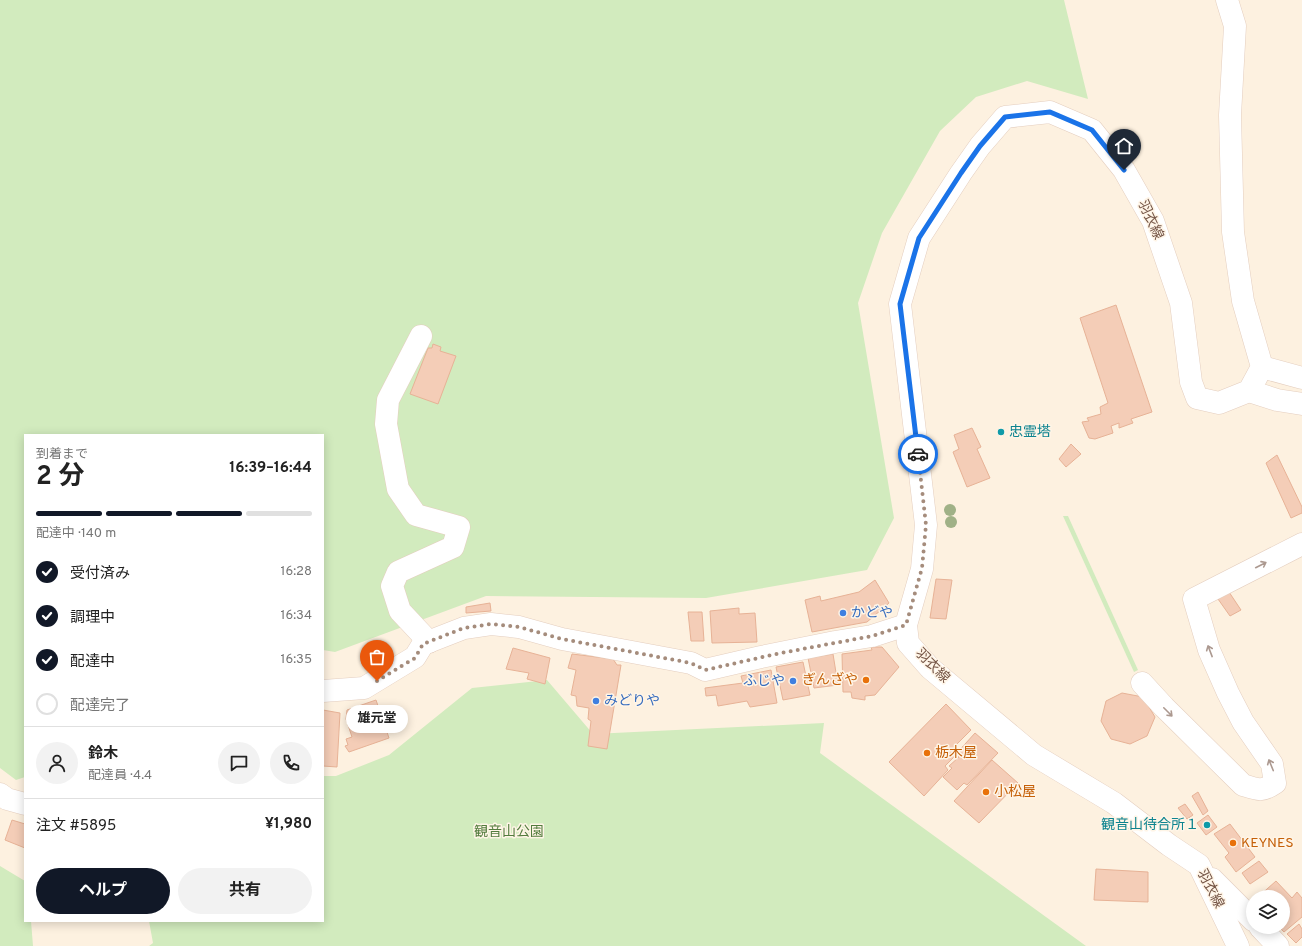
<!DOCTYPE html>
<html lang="ja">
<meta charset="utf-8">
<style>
:root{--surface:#fff;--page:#f2f2f2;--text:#222;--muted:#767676;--line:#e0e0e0;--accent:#111827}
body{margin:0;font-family:Overpass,"Noto Sans JP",sans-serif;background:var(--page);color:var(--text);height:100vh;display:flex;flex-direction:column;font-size:15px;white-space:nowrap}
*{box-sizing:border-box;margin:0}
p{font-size:13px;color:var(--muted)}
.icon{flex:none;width:22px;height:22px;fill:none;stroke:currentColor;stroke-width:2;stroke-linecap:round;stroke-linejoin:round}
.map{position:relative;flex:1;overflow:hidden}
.sheet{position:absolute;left:24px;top:434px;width:300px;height:488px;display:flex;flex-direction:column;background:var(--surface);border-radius:0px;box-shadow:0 2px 10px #0003}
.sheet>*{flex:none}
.buttons{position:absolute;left:1246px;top:890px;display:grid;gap:8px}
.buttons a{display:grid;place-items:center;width:44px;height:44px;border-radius:50%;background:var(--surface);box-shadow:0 2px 10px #0003;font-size:20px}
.pin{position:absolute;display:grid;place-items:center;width:34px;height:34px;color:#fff;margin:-41px -17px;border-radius:50% 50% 50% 0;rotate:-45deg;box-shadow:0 0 4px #0007}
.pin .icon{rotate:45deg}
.courier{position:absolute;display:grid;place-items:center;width:40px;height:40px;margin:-20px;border:3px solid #1a73e8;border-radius:50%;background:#fff;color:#222;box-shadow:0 1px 5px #0007}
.bubble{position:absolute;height:28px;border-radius:14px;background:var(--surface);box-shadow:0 2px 10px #0003;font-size:13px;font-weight:700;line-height:28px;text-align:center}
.head em{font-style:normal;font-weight:700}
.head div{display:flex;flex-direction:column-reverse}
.head{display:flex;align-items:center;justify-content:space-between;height:68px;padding:0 12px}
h1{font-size:26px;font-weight:700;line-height:30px}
.bar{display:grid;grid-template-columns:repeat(4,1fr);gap:6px 4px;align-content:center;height:48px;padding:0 12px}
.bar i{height:5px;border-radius:3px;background:var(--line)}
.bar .selected{background:var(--accent)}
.bar p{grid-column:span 4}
.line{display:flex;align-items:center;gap:10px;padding:0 12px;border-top:1px solid var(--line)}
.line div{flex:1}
.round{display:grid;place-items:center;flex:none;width:42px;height:42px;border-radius:21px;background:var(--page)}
ol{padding:0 12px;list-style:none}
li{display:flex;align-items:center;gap:12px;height:44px}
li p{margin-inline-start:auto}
li .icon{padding:4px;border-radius:50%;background:var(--accent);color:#fff;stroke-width:4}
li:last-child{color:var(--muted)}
li i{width:22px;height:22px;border:2px solid var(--line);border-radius:50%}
.action{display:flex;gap:8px;margin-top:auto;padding:8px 12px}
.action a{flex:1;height:46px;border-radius:24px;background:var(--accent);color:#fff;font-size:16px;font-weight:700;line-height:46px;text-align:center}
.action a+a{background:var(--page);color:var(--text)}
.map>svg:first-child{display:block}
</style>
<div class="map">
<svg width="1302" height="946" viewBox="0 0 1302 946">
<rect width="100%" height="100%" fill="#fdf1e0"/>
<g fill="#d2ebbe">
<path d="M0 0H1064L1088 99 1027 81 976 97 940 131 882 233 858 303 894 518 867 570 706 598 486 596 335 652 323 650V435H25V777L16 780 0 768Z"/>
<path d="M1063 516H1068L1138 670 1134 672Z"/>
<path d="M547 680 593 734 824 723 820 753 1086 946H149L153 943 149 921H323V776H336L389 755 472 688Z"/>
<path d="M0 866 25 881V921H31L33 946H0Z"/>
</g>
<g fill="#f4cdb7" stroke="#e7b296">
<path d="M1116 305 1152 412 1131 419 1133 423 1119 428V423L1111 426 1113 433 1095 439 1089 438 1082 422 1089 421 1087 418 1101 414 1100 407 1108 403 1080 318Z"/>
<path d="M433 344 441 347 440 351 456 356 438 404 410 394 428 348H432Z"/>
<path d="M972 428 981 447 977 449 990 478 967 487 953 452 959 449 954 435Z"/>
<path d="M1071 444 1081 454 1066 467 1059 459Z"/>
<path d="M1277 455 1302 507V513L1291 518 1266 463Z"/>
<path d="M936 579 952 580 946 619 930 618Z"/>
<path d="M875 580 889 603 867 622 812 632 805 600 820 596 821 601 859 592Z"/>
<path d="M1229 592 1241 610 1230 616 1218 599Z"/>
<path d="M490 603 491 611 466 613V607Z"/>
<path d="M739 608V614L755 613 757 642 712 643 710 611Z"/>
<path d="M688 612H702L704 641H691Z"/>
<path d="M871 647H882L899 667 875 695 865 696V700L852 698 851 692H843L842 654 872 650Z"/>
<path d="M513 648 550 658 545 684 527 679 529 673 506 669Z"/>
<path d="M572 654 613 659 617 665H621L607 749 588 746 591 721 588 719 589 708 577 706 576 696 571 695 576 670 568 668Z"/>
<path d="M833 654 838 685 814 688 808 658Z"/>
<path d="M803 662 810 695 783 700 776 667Z"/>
<path d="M771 670 777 703 750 707 747 701 718 706 716 695 706 696 705 688 743 683 741 676Z"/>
<path d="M1122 693 1143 697 1155 717 1147 736 1130 744 1111 739 1101 721 1106 701Z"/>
<path d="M376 700 389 738 349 752 345 746 348 745 346 739 352 737 346 719 347 710Z"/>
<path d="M946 704 971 730 955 746 958 750 955 756 945 766 948 770 924 796 889 762Z"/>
<path d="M323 710 340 713 337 767 323 766Z"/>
<path d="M400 711 405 716 394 725 390 718Z"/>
<path d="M975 733 998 753 967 785 964 783 957 790 943 777 952 768 949 766 959 757 956 754Z"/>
<path d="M992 760 1018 783 979 823 954 801Z"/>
<path d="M1198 792 1208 811 1203 815 1192 796Z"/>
<path d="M1185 804 1193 815 1187 819 1178 808Z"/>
<path d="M1208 815 1217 827 1206 835 1197 823Z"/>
<path d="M12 820 25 824V848L5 840Z"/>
<path d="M1230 824 1255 857 1236 872 1225 857 1229 853 1214 834Z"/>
<path d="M1259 861 1268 872 1250 884 1242 873Z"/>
<path d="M1096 869 1148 872V902L1094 900Z"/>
<path d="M1276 881 1292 898 1297 892 1302 898V917L1284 932 1279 927H1283V897H1258Z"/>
<path d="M1299 924 1302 929V937L1296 943 1287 934Z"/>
</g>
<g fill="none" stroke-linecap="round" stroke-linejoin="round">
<g stroke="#e4cebf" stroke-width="23">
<g id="minor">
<path d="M1227 0 1235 26 1230 115 1233 232 1243 301 1262 367 1249 391 1219 403 1197 398 1191 382 1181 303 1153 221 1124 170 1092 130 1050 112 1005 117 980 146 961 173 919 238 900 304 926 525 922 569 906 625 908 643 930 668 1034 755 1114 803 1169 845 1199 865 1238 946"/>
<path d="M421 336 388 400 386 424 398 489 416 515 459 527 453 547 398 572 392 586 400 611 429 642"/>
<path d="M1262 367 1302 378"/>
<path d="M1249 391 1277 400 1302 404"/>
<path d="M1142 683 1164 707 1243 785C1258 790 1262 792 1275 783L1272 764 1243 722 1228 693 1209 650 1194 599 1302 544"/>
<path d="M323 691 364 688 415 657 423 644 464 628 491 624 519 627 562 639 691 663 705 670 761 657 835 642 872 636 906 625"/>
<path d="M0 794 7 799 25 804"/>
<path d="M1212 879 1253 920"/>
<path d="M1260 927 1278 946"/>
</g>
</g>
<use href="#minor" stroke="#fff" stroke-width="22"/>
</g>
<g fill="#a0b187">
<circle cx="950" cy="510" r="6"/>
<circle cx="951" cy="522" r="6"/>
</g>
<defs><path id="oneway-shaft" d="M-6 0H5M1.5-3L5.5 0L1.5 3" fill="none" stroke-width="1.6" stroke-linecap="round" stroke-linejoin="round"/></defs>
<g stroke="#ac9990">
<use href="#oneway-shaft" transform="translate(1261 565) rotate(-27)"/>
<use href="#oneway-shaft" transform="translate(1210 651) rotate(-111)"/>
<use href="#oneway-shaft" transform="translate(1168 712) rotate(45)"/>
<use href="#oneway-shaft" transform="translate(1271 765) rotate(-112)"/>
</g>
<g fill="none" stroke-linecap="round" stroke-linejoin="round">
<path stroke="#a58c7c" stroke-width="4" stroke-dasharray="0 7.2" d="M377 681 415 658 423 644 464 628 491 624 519 627 562 639 691 663 705 670 776 654 872 636 906 625 922 568 926 525 918 454"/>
<path stroke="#1a73e8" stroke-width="5" d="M918 454 900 304 919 238 961 173 980 146 1005 117 1050 112 1092 130 1124 170"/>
</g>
<g fill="#0f9aa8" stroke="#fff5e7" stroke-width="1.5">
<circle cx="1001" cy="432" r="4"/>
<circle cx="1207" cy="825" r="4"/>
</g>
<g fill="#3f7fe0" stroke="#fff5e7" stroke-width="1.5">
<circle cx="843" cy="613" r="4"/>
<circle cx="793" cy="681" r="4"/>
<circle cx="596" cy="701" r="4"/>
</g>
<g fill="#e8710a" stroke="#fff5e7" stroke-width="1.5">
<circle cx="866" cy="680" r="4"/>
<circle cx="927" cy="753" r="4"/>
<circle cx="986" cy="792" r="4"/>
<circle cx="1233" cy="843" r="4"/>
</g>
<g text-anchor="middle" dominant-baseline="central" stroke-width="3" stroke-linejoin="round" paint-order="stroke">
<g font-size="14" fill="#755546" stroke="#fff5e7">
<text transform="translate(1150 220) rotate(65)">羽衣線</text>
<text transform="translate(932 666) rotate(45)">羽衣線</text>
<text transform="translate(1210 889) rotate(63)">羽衣線</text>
</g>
<g font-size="14" fill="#0d838f" stroke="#fff5e7" text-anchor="start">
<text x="1009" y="432">忠霊塔</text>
<text x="1199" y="825" text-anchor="end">観音山待合所１</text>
</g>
<g font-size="14" fill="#366cbe" stroke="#fff5e7" text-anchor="start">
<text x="851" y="613">かどや</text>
<text x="785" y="681" text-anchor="end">ふじや</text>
<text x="604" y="701">みどりや</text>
</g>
<g font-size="14" fill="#c56008" stroke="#fff5e7" text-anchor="start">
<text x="858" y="680" text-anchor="end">ぎんざや</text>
<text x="935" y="753">栃木屋</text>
<text x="994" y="792">小松屋</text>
<text x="1241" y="843">KEYNES</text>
</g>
<g font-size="14" fill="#537c3e" stroke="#fff5e7">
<text x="509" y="832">観音山公園</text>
</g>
</g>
</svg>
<div class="buttons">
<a><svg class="icon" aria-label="layers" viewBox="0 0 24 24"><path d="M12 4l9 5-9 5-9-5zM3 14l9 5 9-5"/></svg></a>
</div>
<div class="pin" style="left:377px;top:681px;background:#ea580c"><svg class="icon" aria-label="bag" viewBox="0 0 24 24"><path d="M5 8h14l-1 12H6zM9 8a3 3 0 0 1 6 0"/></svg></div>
<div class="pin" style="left:1124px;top:170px;background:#1f2937"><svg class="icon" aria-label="home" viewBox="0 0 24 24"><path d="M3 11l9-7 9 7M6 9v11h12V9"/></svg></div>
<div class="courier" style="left:918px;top:454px"><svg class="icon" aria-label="car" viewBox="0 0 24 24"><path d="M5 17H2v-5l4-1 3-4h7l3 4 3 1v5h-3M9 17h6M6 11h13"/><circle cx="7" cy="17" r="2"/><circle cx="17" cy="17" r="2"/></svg></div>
<div class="bubble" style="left:346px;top:705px;width:62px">雄元堂</div>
<section class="sheet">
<div class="head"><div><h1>2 分</h1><p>到着まで</p></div><em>16:39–16:44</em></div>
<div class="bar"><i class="selected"></i><i class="selected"></i><i class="selected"></i><i></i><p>配達中 · 140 m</p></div>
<ol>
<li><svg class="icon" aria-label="check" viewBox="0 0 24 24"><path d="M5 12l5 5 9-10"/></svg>受付済み<p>16:28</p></li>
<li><svg class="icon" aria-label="check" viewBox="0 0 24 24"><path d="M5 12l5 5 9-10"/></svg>調理中<p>16:34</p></li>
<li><svg class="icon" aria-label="check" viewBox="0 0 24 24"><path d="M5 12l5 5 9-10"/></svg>配達中<p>16:35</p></li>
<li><i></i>配達完了</li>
</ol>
<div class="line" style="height:72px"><a class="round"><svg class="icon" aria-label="person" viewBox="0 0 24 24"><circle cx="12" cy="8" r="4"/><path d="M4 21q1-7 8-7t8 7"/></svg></a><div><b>鈴木</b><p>配達員 · 4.4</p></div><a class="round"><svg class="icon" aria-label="chat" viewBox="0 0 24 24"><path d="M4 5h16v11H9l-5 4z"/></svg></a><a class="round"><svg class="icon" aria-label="phone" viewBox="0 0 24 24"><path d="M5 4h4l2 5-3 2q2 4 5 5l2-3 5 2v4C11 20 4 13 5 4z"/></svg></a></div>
<div class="line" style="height:52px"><div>注文 #5895</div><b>¥1,980</b></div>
<div class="action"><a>ヘルプ</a><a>共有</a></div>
</section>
</div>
